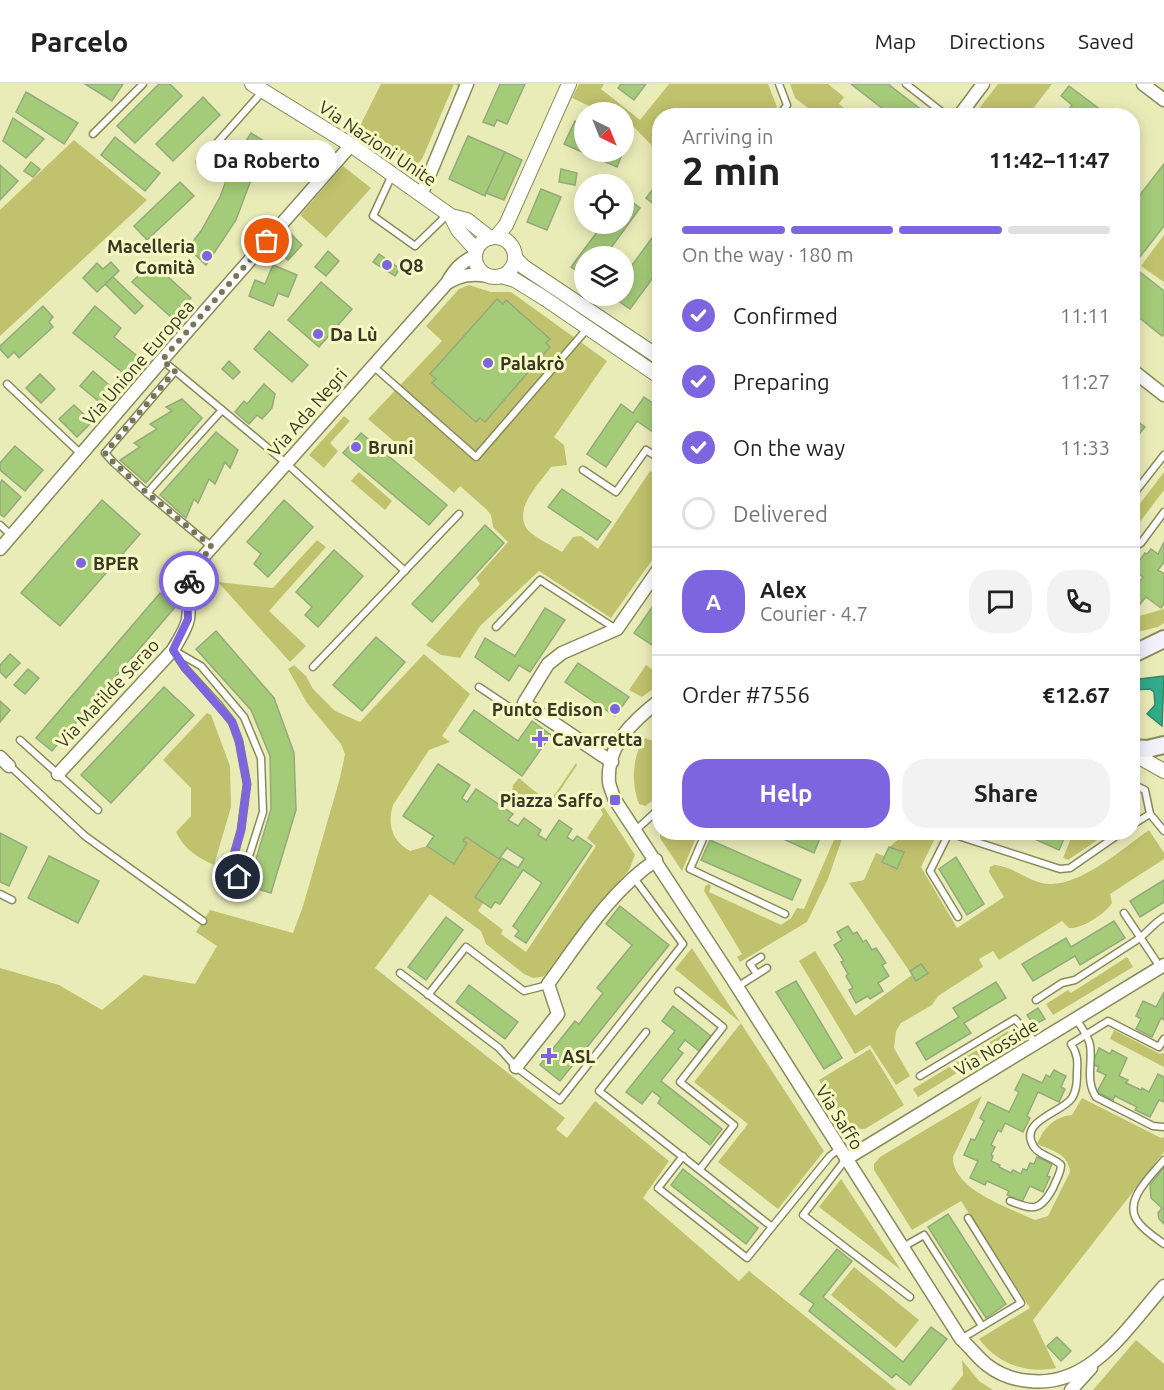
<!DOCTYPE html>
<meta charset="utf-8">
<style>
:root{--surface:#fff;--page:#f2f2f2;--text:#222;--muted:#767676;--line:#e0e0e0;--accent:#7e65e0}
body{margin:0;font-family:Ubuntu,sans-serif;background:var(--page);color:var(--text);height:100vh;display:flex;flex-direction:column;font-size:22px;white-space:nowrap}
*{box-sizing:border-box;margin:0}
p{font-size:20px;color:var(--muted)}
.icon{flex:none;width:33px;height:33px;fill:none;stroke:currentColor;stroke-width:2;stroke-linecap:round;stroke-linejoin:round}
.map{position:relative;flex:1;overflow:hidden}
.details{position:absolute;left:652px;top:24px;width:488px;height:732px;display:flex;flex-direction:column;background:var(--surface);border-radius:24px;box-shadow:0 3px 15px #0003}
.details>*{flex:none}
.needle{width:39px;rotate:137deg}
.fabs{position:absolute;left:574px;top:18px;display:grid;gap:12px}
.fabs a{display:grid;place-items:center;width:60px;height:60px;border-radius:50%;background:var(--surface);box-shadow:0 3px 15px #0003;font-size:30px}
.pin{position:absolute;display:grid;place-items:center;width:51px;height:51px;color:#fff;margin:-26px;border:3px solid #fff;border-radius:50%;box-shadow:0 2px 6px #0007}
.courier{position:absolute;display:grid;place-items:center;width:60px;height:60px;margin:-30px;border:4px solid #7e65e0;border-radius:50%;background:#fff;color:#222;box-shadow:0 2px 8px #0007}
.bubble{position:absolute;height:42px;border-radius:21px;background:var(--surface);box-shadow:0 3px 15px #0003;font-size:20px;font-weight:700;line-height:42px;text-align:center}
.summary em{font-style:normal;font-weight:700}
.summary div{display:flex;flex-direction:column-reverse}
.summary{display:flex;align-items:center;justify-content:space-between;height:102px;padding:0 30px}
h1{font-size:39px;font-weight:700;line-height:45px}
.bar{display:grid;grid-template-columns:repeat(4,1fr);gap:9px 6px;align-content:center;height:72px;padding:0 30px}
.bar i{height:8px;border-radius:4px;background:var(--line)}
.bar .selected{background:var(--accent)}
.bar p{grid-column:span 4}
.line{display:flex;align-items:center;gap:15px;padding:0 30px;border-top:2px solid var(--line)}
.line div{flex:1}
.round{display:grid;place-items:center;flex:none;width:63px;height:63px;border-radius:24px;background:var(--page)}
ol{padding:0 30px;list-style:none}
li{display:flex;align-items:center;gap:18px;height:66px}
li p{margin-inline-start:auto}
li .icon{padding:6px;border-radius:50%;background:var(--accent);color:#fff;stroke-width:4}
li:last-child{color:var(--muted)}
li i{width:33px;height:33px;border:3px solid var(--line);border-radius:50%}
.cta{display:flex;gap:12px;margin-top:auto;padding:12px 30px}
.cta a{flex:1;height:69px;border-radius:24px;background:var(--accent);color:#fff;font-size:24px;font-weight:700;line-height:69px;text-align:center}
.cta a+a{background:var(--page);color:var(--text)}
header{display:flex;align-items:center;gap:36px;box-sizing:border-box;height:84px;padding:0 30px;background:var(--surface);border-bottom:2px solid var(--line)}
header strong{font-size:28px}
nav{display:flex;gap:33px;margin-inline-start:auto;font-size:21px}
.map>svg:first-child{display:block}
</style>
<header>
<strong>Parcelo</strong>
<nav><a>Map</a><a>Directions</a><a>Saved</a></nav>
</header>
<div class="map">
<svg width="1164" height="1306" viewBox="0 0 1164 1306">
<rect width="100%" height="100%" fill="#eaecb8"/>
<g fill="#c1c26d">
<path d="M381 0H459L458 2 454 0 423 73C419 80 415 82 408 80L359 44Z"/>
<path d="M579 0H604L601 5 640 36 669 0H768L777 23 771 31 660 32V70L635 44 624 39V28H602L572 14Z"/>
<path d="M790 0H828L844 13 839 20 853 31H817L795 14Z"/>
<path d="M998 0H1052L1028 31H974Z"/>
<path d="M74 56 147 116 0 252V126Z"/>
<path d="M343 82 371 104 326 154 300 131Z"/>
<path d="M1164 151V198L1141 182Z"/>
<path d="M469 201 491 208H511L607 277 554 353 564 361 567 381 551 383C540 399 513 424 527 445 532 452 554 463 562 468L573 453 581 452 598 465 650 387 660 394V465L611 534 539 487 480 542 460 574 441 571 426 561 480 500 476 494 508 458 493 443 491 431 487 426 460 402 454 409 368 335 442 257 426 242 459 205Z"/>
<path d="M344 332 350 337 330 359 338 367 324 384 309 371Z"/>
<path d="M359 388 392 417 385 426 351 397Z"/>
<path d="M1164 388V406L1133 447V429Z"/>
<path d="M317 456 326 463 269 527 306 562 290 578 218 498 273 504Z"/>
<path d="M1164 525V539L1158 543 1133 549V532H1139Z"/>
<path d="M424 570 470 610 442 652 450 658 429 666 393 721C387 741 392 757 410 767L427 762 453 779 467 759 463 757 466 753 499 775 502 774 475 813 483 819 478 827 503 846 501 850 526 868 596 762 587 754 603 730 590 708 592 705 635 771 629 786 588 833 548 889 542 893 533 894 524 890 486 860 481 847 430 810 375 884 565 1034 556 1045 567 1054 595 1017 669 1077 643 1114 739 1197 749 1187 897 1306H0V884L59 901 102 926 144 891 195 900 217 862 196 848 210 826 293 849 303 822 340 694 345 670 341 660 307 619 288 585 294 581 306 592 313 605 335 627 360 638Z"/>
<path d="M646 581 660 591V600L642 613 629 606Z"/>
<path d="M207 629 211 631 230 682 231 723 214 781C197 773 185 766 176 748L191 732V704L163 676Z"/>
<path d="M645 654 660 660V709L659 712 645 722 639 720C631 701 632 670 645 654Z"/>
<path d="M576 679 577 681 555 714 544 716 512 709 513 701 519 694C528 701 541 716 553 713Z"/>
<path d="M660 744V748L698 749 682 787 660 754Z"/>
<path d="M1149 746 1164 769V775L1110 810 1112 819C1105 830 1082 845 1069 844L1062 837 999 876 993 867 979 875 983 883 938 912 932 921 901 939 896 947 894 964 910 992 896 1001 870 961 855 970 799 877 815 867 855 932 912 891 849 799 864 796 876 769 884 772C894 752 915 744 936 752L921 783 957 844 1004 813 989 788 990 783 994 781C1012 782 1024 795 1042 799 1075 807 1122 765 1149 746Z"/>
<path d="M837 749H844L828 795 807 838 740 878 737 873 742 870 704 807 705 802 709 800 711 802 709 808 781 841 791 834 797 824 804 825Z"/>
<path d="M1073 749V748L1104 749 1099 755 1068 776 1063 774Z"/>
<path d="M692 864 824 1067 778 1125 718 1078 748 1040 694 998 741 939 675 885Z"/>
<path d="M1127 873 1133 883 1053 931 1046 920 1068 906 1071 909Z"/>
<path d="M1114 946 1160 970 1164 969V983L1110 955Z"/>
<path d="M1008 947 1012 955 918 1013 913 1005Z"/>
<path d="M870 965 904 1021 865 1045C843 1047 829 1013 819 996Z"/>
<path d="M982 1012 953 1073C952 1106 1010 1124 1035 1136L1048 1132 1070 1088C1069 1070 1051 1066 1037 1060 1044 1043 1054 1033 1072 1031L1082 1014 1161 1054 1164 1053V1068L1033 1236 1056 1284C1026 1290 998 1280 979 1255L1030 1224 961 1117 912 1146 874 1086V1080L880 1073Z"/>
<path d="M841 1095 901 1186 819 1123Z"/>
<path d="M854 1183 919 1236 896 1264 831 1211Z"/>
<path d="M1136 1256 1164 1280V1306H1093Z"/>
<path d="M962 1276 979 1297 993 1306H951L963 1291Z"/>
</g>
<path fill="#31ab88" stroke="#33886a" stroke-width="1.5" d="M1164 592 1162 642 1147 630 1155 621 1154 608 1150 605 1133 606 1132 596Z"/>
<g fill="#a4cb78" stroke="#94aa7d" stroke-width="1.5">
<path d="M85 0H123L112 17Z"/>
<path d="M159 0H170L182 12 135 59 117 42Z"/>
<path d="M500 0H525L507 40 497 36 494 42 483 38Z"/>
<path d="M621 0H646L634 16 618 4Z"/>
<path d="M851 0H888L927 30 892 32Z"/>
<path d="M1069 2 1109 32H1064L1072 21 1061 12Z"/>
<path d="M26 8 78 39 64 60 16 28Z"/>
<path d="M203 13 220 31 173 77 156 60Z"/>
<path d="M13 34 44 55 26 74 3 57Z"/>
<path d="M575 37 585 41V68H623L617 83 564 60Z"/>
<path d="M251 49 285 70 273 89 239 68Z"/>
<path d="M468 52 505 68 485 112 449 95Z"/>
<path d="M115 53 160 89 145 107 101 71Z"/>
<path d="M505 68 522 76 504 116 486 109Z"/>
<path d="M31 78 40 85 33 93 24 87Z"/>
<path d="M1164 80V142L1132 183V121Z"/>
<path d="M0 81 18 97 0 116Z"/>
<path d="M232 81 254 88 236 136 206 181 188 164 201 147 220 113Z"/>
<path d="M561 85 577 89 575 101 559 98Z"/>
<path d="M660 96V125L646 114Z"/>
<path d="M180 98 194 112 147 156 134 142Z"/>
<path d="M541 105 561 113 547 146 527 138Z"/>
<path d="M624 112 640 124 605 172H585V193L571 183 603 140H624Z"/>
<path d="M660 143V184L630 225 611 212H624V186L627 188Z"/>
<path d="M288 147 302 161 288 176 274 163Z"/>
<path d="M328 167 339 177 326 192 315 183Z"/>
<path d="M379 170 400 185 395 192 373 178Z"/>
<path d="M111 178 119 187 97 208 83 194 97 179 103 185Z"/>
<path d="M152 178 191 214 172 234 132 198Z"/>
<path d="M273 181 297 191 288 213 278 209 273 222 249 212 255 196 265 200Z"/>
<path d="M1140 188 1164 207V250L1162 252 1132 228V198Z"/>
<path d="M113 193 143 222 135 230 105 200Z"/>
<path d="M321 198 352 225 319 263 288 236Z"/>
<path d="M497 215 503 220 506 216 550 255 546 259 550 263 485 338 480 334 476 338 432 299 436 295 430 290Z"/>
<path d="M43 222 53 233 49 238 53 243 19 274 14 268 8 274 0 265V262Z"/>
<path d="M95 222 121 244 114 253 141 275 127 292 73 249Z"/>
<path d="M269 247 308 281 292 298 254 265Z"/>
<path d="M229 277 240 288 233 295 222 285Z"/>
<path d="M93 287 115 306 103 321 80 302Z"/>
<path d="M40 290 55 305 41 319 26 304Z"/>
<path d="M264 300 275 310 272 324 262 335 257 331 249 340 235 328 244 317 247 320Z"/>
<path d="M644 313 660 324V353L637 337 606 383 587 370 621 320 633 329Z"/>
<path d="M182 315 202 334 146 399 120 376 140 363 134 359 157 345 150 340 172 327 166 323Z"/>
<path d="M74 321 92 338 77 353 59 335Z"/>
<path d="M1132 334 1145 343 1132 359Z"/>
<path d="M216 348 238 366 230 384 225 378 215 400 209 395 198 419 194 415 186 434 160 411Z"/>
<path d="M361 349 447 421 429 441 343 369Z"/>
<path d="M15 362 43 386 25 407 0 386V379Z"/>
<path d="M2 396 21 413 4 433 0 430V399Z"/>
<path d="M562 405 611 438 597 456 548 423Z"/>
<path d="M102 416 140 450 60 542 21 509Z"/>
<path d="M284 416 313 443 268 493 254 480 261 470 247 458Z"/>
<path d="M485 441 504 459 432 538 412 520Z"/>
<path d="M1164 458V478L1158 486 1164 490V520L1161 524 1146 513 1136 525 1132 523V495L1138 500 1143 493 1133 485 1145 469 1147 470 1151 465 1158 470Z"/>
<path d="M334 466 363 492 318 543 305 531 312 523 296 508Z"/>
<path d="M160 509 176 522 52 667 36 654Z"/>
<path d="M660 512V550L652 561 634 549Z"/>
<path d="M545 524 565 536 530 588 519 581 509 597 475 573 485 554 515 572Z"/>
<path d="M216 547 274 614 294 669 296 726 271 809 248 802 271 725 270 672 251 626 196 565Z"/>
<path d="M376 553 405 578 362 627 333 601Z"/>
<path d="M10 570 20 579 6 594 0 588V581Z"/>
<path d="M578 579 629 613 615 632 565 598Z"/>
<path d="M28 585 39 594 25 610 14 601Z"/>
<path d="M164 603 194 631 111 719 81 691Z"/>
<path d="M0 617 10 626 0 638Z"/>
<path d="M474 626 518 657 532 637 551 651 522 692 459 647Z"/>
<path d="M438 680 470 701 462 714 467 718 476 705 513 730 508 736 518 742 524 734 541 746 538 751 546 756 559 736 572 745 567 753 573 757 577 752 592 762 526 859 515 852 519 847 513 842 542 799 523 786 500 820 495 818 491 824 475 813 502 774 518 784 524 775 507 764 499 775 466 753 463 757 467 759 454 780 427 762 434 752 403 732Z"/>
<path d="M768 748H822V749L814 769Z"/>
<path d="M1019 748H1067L1059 766Z"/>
<path d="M0 749 27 763 9 802 0 798Z"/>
<path d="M710 756 801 796 792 816 701 776Z"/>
<path d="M889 763 904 768 897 785 882 778Z"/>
<path d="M49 772 99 797 78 839 28 814Z"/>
<path d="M956 773 984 820 967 831 939 785Z"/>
<path d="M1164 796V818L1140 833 1130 817Z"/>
<path d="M620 822 669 861 560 997 540 981 575 937 579 940 603 909 597 904 632 861 606 840Z"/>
<path d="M446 833 463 846 426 896 408 883Z"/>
<path d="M1114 837 1125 854 1080 881 1075 872 1033 897 1022 880 1066 854 1071 863Z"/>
<path d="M848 842 853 850 857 848 863 858 866 856 872 866 876 864 886 879 882 881 889 892 878 899 883 907 870 915 868 912 856 919 849 906 853 904 846 892 848 890 841 878 844 877 834 861 842 856 837 848Z"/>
<path d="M921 880 928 889 916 897 910 887Z"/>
<path d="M796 897 842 974 824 985 776 908Z"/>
<path d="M996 898 1006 914 964 939 971 949 926 976 916 959 959 933 953 924Z"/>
<path d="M469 901 518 938 505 955 456 918Z"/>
<path d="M1164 908V936L1161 934 1152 953 1136 945 1141 935 1136 932 1143 917 1156 923Z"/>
<path d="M673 922 711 952 699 967 685 956 678 965 683 969 661 997 722 1045 710 1061 658 1019 661 1014 652 1007 642 1020 626 1008 675 947 662 937Z"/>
<path d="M1038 924 1045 935 1034 941 1027 931Z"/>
<path d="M1099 964 1110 970 1112 966 1127 974 1119 992 1128 996 1126 999 1141 1006 1142 1004 1149 1008 1158 990 1164 993V1018L1159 1016 1150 1033 1135 1026 1137 1023 1115 1012 1113 1016 1097 1008 1106 991 1097 987 1099 983 1092 980Z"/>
<path d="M1054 986 1066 992 1061 1003 1065 1005 1059 1018 1038 1008 1027 1032 1030 1034 1023 1048 1005 1039 1001 1048 998 1046 991 1061 995 1063 991 1071 993 1072 991 1077 1000 1081 999 1083 1011 1089 1013 1086 1021 1090 1023 1085 1027 1086 1030 1079 1034 1080 1037 1073 1052 1080 1047 1092 1050 1093 1043 1108 1030 1102 1022 1118 1007 1111 1009 1107 987 1097 985 1101 970 1094 978 1077 964 1071 971 1055 975 1056 984 1037 980 1034 988 1018 1009 1028 1019 1008 1015 1006 1023 990 1042 999 1046 991 1050 993Z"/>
<path d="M1164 1083V1140L1159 1135 1158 1129 1162 1124 1151 1114 1150 1101Z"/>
<path d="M683 1085 758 1144 746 1160 671 1101Z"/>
<path d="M948 1130 1006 1220 986 1234 928 1143Z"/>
<path d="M837 1165 852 1177 823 1213 903 1278 931 1243 947 1255 910 1301 896 1290 892 1294 809 1227 814 1220 800 1210Z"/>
<path d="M1057 1253 1071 1267 1061 1277 1047 1262Z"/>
</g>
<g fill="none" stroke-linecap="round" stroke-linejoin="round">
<g stroke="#898a5a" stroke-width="9">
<g id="service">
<path d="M906 0 947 32"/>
<path d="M779 32 787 21 779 0"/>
<path d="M93 50 143 0"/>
<path d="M200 78 263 7"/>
<path d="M392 91 373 132 415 162 448 130"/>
<path d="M162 276 286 379 405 487"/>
<path d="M373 282 476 373 587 245"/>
<path d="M175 287 105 369 113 378 147 409 212 463"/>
<path d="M7 300 81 370"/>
<path d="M583 386 616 408 646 366 660 375"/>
<path d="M147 409 222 326"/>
<path d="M1132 412 1164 371"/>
<path d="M0 441 12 452"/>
<path d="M1132 464 1141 459 1164 428"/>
<path d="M496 543 540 496 616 545"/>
<path d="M173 566 201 582 244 633 261 674 263 728 244 788 238 793 228 792 241 746 247 700 239 657 232 638 218 620 185 584Z"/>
<path d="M313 583 459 430"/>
<path d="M479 603 518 629 524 619"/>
<path d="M650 624 660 635"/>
<path d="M660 649 658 651 660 652"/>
<path d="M20 656 98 726"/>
<path d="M10 682 85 752 203 837"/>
<path d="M1132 700 1145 706 1150 730 1164 747"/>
<path d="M1132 741 1150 730"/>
<path d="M636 746 660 724"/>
<path d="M706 748 690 785 785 830"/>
<path d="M0 810 12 816"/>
<path d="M1124 829 1160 883"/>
<path d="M958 833 930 787 949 749 1060 785 1070 784 1122 748"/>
<path d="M400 889 499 964 516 983 560 1016 683 860 634 794"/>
<path d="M757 890 750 880 761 873"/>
<path d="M737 903 767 884"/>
<path d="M678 907 723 943 680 998 734 1041 700 1085"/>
<path d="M428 911 466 863 524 907 548 901"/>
<path d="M1036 916 1062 899 1075 896 1140 854 1156 839 1164 833"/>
<path d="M1076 935C1081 943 1088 951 1090 961 1093 979 1085 996 1096 1013L1153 1042 1164 1043"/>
<path d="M646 948 599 1007 772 1143 830 1072 839 1065"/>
<path d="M920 992 1015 935 1036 959"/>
<path d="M683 1072 658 1104 747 1174 772 1143"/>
<path d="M846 1075 803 1131 910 1213"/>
<path d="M1164 1076C1151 1092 1121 1118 1139 1139 1145 1147 1156 1154 1164 1160"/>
<path d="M1010 1117C1033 1126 1040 1128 1053 1104 1056 1096 1061 1089 1061 1081 1053 1073 1040 1072 1034 1063 1017 1037 1062 1029 1072 1014 1077 1006 1077 996 1077 987 1078 976 1077 969 1071 960L1108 937 1159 963 1164 955"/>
<path d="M903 1163 924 1151 982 1242"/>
<path d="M961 1255 1021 1219 968 1134"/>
</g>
</g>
<g stroke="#898a5a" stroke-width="15">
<g id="minor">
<path d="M1143 0 1164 16"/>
<path d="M959 32 983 0"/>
<path d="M422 109 467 0"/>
<path d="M447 199C461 191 472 189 488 192"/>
<path d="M1132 286 1164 311"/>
<path d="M0 465 162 276 351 61"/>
<path d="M660 616C634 636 606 661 609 698 610 704 613 711 615 716L731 893 961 1255C970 1263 978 1274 987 1281 1000 1291 1015 1296 1030 1297 1091 1304 1129 1241 1164 1202"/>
<path d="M0 673 9 682"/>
<path d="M612 678 524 619 548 580 562 569 617 545 660 483"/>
<path d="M58 690 173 566C178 557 186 546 188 535 191 515 184 502 195 482L447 199C454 186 461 178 475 172"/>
<path d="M516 983 558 930 548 900C580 857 610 807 656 776"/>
<path d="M846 1075 1164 881"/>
<path d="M1071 1306 1091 1284"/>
</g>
</g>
<g stroke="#898a5a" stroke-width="16">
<g id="tertiary">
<path d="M252 0 351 61 451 132 467 136 490 154"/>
<path d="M451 132 458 146 476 166"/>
<path d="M496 153 506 141 569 0"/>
<circle cx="495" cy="173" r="20"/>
<path d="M515 174 524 183 660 274"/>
<path d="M501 192 515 196 544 214 660 293"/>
<path d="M1132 669 1164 687"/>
</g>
</g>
<g stroke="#898a5a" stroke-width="20">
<g id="secondary">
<path d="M1133 570 1164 555"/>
<path d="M1132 664 1147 665 1164 661"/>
</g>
</g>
<use href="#service" stroke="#fff" stroke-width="6"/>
<use href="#minor" stroke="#fff" stroke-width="12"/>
<use href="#tertiary" stroke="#fff" stroke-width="14"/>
<use href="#secondary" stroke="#f2f1fc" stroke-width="16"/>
</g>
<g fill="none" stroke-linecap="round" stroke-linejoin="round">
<path stroke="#767758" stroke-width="6" stroke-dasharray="0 10.8" d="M189 497 195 482 212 463 147 409 113 378 105 369 175 287 162 276 267 157"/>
<path stroke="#7e65e0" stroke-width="8" d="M189 497 187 507 188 535 173 566 185 584 232 638 239 657 247 700 241 746 228 792 238 793"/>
</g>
<g fill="#7e65e0" stroke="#f7f9c5" stroke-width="2">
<circle cx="207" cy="172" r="6"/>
<circle cx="387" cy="181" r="6"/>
<circle cx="318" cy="250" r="6"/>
<circle cx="488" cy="279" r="6"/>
<circle cx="356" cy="363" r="6"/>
<circle cx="81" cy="479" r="6"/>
<circle cx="615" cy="625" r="6"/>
<path d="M537 646h6v6h6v6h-6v6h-6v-6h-6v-6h6z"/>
<rect x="609" y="710" width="12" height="12" rx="3"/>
<path d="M546 963h6v6h6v6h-6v6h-6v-6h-6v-6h6z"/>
</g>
<g text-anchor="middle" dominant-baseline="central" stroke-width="6" stroke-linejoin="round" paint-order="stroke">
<g font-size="18" fill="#383824" stroke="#f7f9c5">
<text transform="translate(378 59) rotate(34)">Via Nazioni Unite</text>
<text transform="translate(138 278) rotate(-49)">Via Unione Europea</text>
<text transform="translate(307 328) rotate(-49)">Via Ada Negri</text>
<text transform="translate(107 609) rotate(-47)">Via Matilde Serao</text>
<text transform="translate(996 963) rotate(-31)">Via Nosside</text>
<text transform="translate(840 1033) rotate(58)">Via Saffo</text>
</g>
<g font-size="18" font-weight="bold" fill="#383824" stroke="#f7f9c5" text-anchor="start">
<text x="195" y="162" text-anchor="end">Macelleria<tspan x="195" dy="21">Comità</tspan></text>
<text x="399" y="181">Q8</text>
<text x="330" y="250">Da Lù</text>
<text x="500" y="279">Palakrò</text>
<text x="368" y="363">Bruni</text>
<text x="93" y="479">BPER</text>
<text x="603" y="625" text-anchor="end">Punto Edison</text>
<text x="552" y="655">Cavarretta</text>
<text x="603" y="716" text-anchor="end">Piazza Saffo</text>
<text x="562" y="972">ASL</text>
</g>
</g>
</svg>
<div class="fabs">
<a><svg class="needle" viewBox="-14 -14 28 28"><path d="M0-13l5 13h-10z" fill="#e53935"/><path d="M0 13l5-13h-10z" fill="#767676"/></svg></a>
<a><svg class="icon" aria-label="locate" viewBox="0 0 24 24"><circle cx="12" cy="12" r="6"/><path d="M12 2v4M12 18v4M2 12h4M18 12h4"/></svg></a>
<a><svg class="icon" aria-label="layers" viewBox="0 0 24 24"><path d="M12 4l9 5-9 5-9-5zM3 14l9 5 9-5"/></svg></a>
</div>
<div class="pin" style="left:267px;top:157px;background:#ea580c"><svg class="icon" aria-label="bag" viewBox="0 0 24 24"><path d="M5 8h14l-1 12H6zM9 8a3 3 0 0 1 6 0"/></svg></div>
<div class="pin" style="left:238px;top:793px;background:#1f2937"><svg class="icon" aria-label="home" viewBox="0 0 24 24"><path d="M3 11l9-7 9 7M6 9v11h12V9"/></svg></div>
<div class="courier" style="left:189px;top:497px"><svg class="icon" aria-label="bike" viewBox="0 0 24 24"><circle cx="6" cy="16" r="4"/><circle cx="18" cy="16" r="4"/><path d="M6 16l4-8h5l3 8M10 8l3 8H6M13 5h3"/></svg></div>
<div class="bubble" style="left:196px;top:56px;width:141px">Da Roberto</div>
<section class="details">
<div class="summary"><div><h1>2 min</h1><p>Arriving in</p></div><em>11:42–11:47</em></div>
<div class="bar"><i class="selected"></i><i class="selected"></i><i class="selected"></i><i></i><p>On the way · 180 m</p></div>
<ol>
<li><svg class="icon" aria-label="check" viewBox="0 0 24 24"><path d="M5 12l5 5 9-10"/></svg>Confirmed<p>11:11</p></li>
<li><svg class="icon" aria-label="check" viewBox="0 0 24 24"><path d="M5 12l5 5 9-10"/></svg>Preparing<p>11:27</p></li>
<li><svg class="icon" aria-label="check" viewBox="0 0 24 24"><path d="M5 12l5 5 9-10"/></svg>On the way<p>11:33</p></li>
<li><i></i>Delivered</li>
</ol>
<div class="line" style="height:108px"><b class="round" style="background:var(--accent);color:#fff">A</b><div><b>Alex</b><p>Courier · 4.7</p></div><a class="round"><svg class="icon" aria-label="chat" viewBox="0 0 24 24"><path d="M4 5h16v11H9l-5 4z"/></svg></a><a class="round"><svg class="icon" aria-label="phone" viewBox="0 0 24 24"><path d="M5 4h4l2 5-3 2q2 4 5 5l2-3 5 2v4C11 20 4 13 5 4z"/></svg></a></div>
<div class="line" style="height:78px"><div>Order #7556</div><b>€12.67</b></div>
<div class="cta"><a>Help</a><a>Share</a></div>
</section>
</div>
